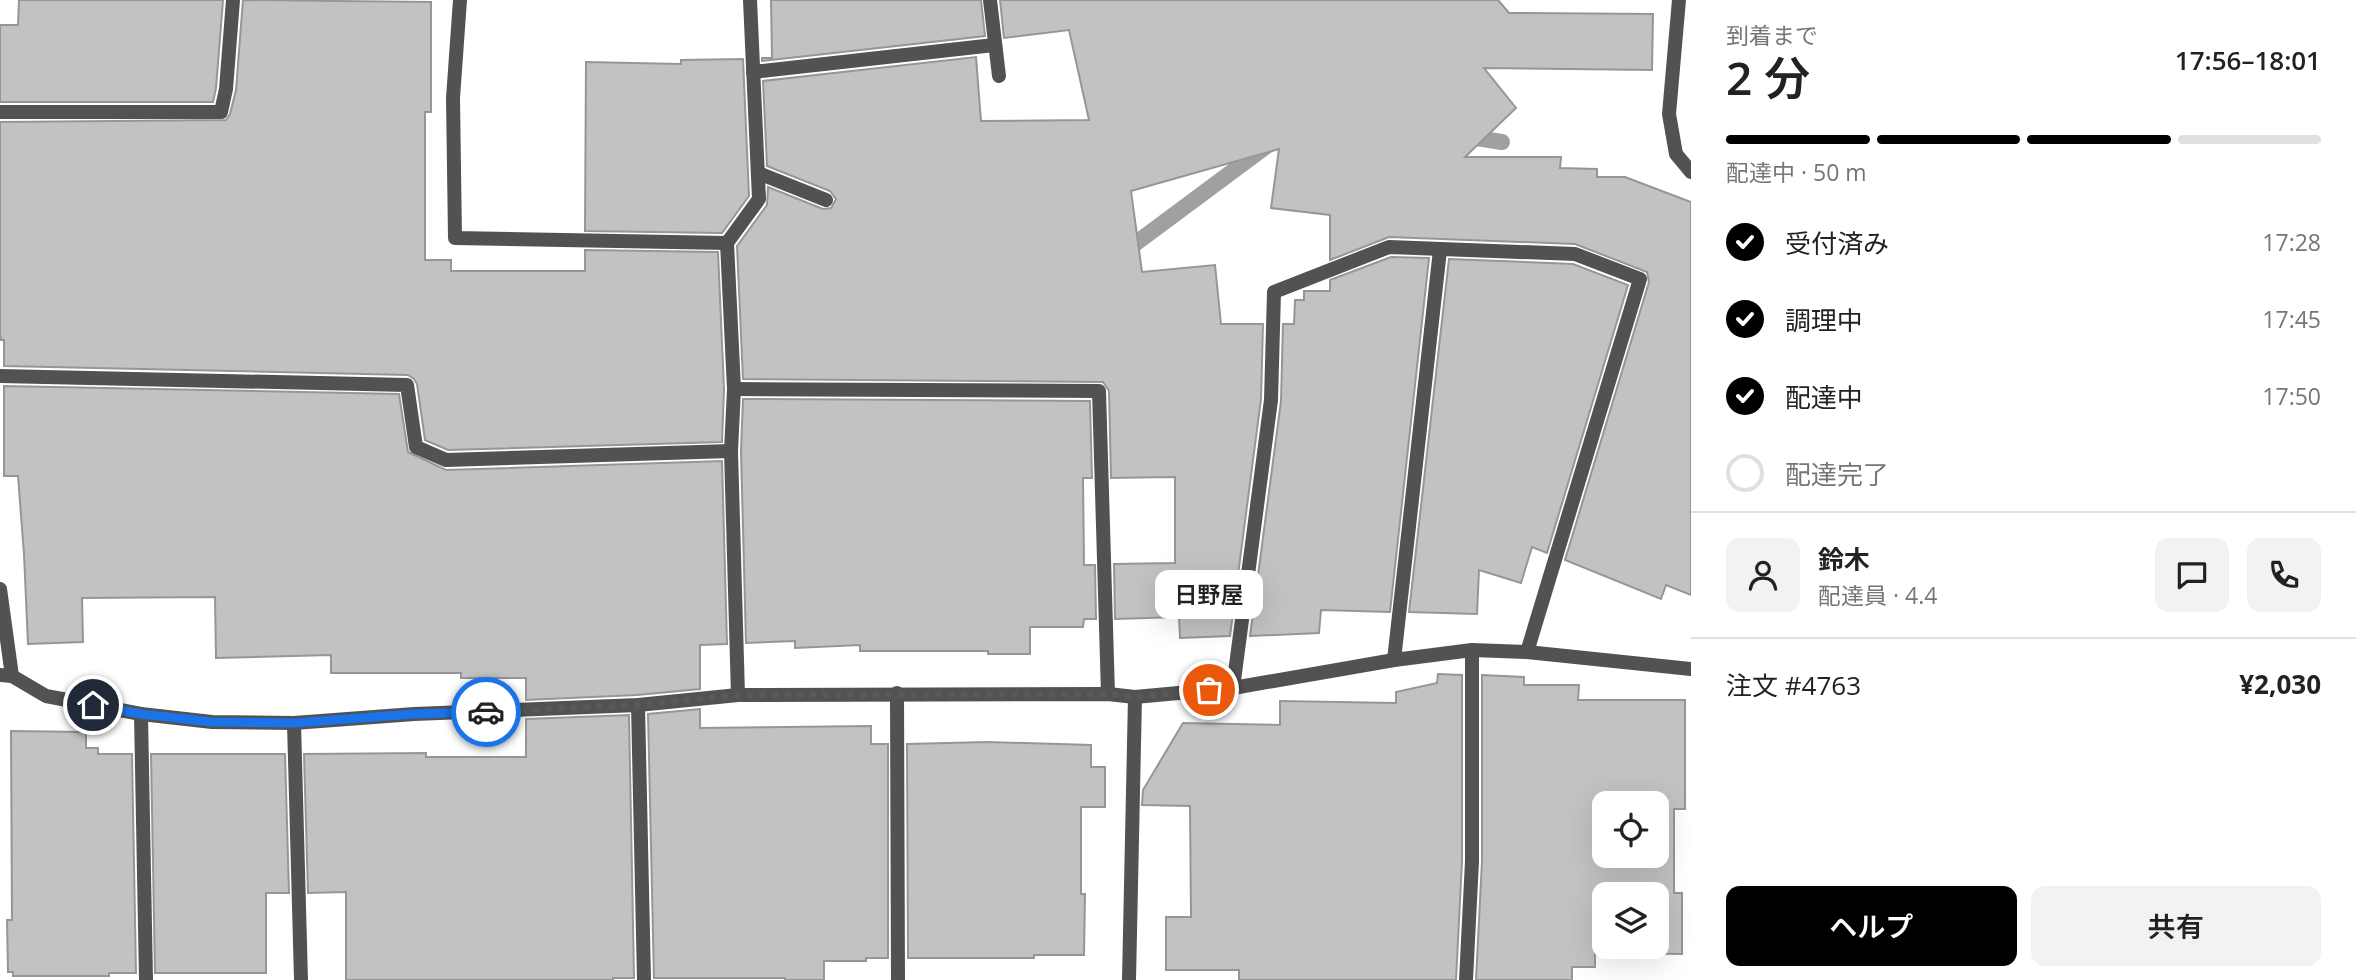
<!DOCTYPE html>
<html lang="ja">
<meta charset="utf-8">
<style>
:root{--surface:#fff;--page:#f2f2f2;--text:#222;--muted:#767676;--line:#e0e0e0;--accent:#000}
body{margin:0;font-family:"Open Sans","Noto Sans JP",sans-serif;background:var(--page);color:var(--text);height:100vh;display:flex;flex-direction:column;font-size:26px;white-space:nowrap}
*{box-sizing:border-box;margin:0}
p{font-size:23px;color:var(--muted)}
.icon{flex:none;width:38px;height:38px;fill:none;stroke:currentColor;stroke-width:2;stroke-linecap:round;stroke-linejoin:round}
.map{position:relative;flex:1;overflow:hidden}
.sheet{display:flex;flex-direction:column;background:var(--surface);width:665px}
.sheet>*{flex:none}
.controls{position:absolute;left:1592px;top:791px;display:grid;gap:14px}
.controls a{display:grid;place-items:center;width:77px;height:77px;border-radius:14px;background:var(--surface);box-shadow:0 7px 28px #0002;font-size:35px}
.pin{position:absolute;display:grid;place-items:center;width:60px;height:60px;color:#fff;margin:-30px;border:4px solid #fff;border-radius:50%;box-shadow:0 2px 7px #0007}
.courier{position:absolute;display:grid;place-items:center;width:70px;height:70px;margin:-35px;border:5px solid #1a73e8;border-radius:50%;background:#fff;color:#222;box-shadow:0 2px 9px #0007}
.bubble{position:absolute;height:49px;border-radius:14px;background:var(--surface);box-shadow:0 7px 28px #0002;font-size:23px;font-weight:600;line-height:49px;text-align:center}
.head em{font-style:normal;font-weight:600}
.head div{display:flex;flex-direction:column-reverse}
.head{display:flex;align-items:center;justify-content:space-between;height:119px;padding:0 35px}
h1{font-size:46px;font-weight:600;line-height:52px}
.bar{display:grid;grid-template-columns:repeat(4,1fr);gap:10px 7px;align-content:center;height:84px;padding:0 35px}
.bar i{height:9px;border-radius:5px;background:var(--line)}
.bar .current{background:var(--accent)}
.bar p{grid-column:span 4}
.line{display:flex;align-items:center;gap:18px;padding:0 35px;border-top:2px solid var(--line)}
.line div{flex:1}
.round{display:grid;place-items:center;flex:none;width:74px;height:74px;border-radius:14px;background:var(--page)}
ol{padding:0 35px;list-style:none}
li{display:flex;align-items:center;gap:21px;height:77px}
li p{margin-inline-start:auto}
li .icon{padding:7px;border-radius:50%;background:var(--accent);color:#fff;stroke-width:4}
li:last-child{color:var(--muted)}
li i{width:38px;height:38px;border:4px solid var(--line);border-radius:50%}
.primary-button{display:flex;gap:14px;margin-top:auto;padding:14px 35px}
.primary-button a{flex:1;height:80px;border-radius:14px;background:var(--accent);color:#fff;font-size:28px;font-weight:600;line-height:80px;text-align:center}
.primary-button a+a{background:var(--page);color:var(--text)}
main{display:flex;flex:1;min-height:0}
.map>svg:first-child{display:block}
</style>
<main>
<div class="map">
<svg width="1691" height="980" viewBox="0 0 1691 980">
<rect width="100%" height="100%" fill="#fff"/>
<g fill="none" stroke-linecap="round" stroke-linejoin="round">
<g stroke="#a0a0a0" stroke-width="16">
<path d="M1464 136 1502 142"/>
<path d="M1120 255 1268 145"/>
</g>
</g>
<g fill="#c2c2c2" stroke="#969696" stroke-width="2" fill-rule="evenodd">
<path d="M19 0H223L216 88 213 102H0V25H18Z"/>
<path d="M243 0 431 2V112H425V260H451V271H585V250L718 252 724 389 722 442 448 450 425 440 417 384 414 379 408 375 4 366V340H1L0 333V122L226 120 230 114 236 90Z"/>
<path d="M771 0H981L985 36 762 61V58H772Z"/>
<path d="M1000 0H1498L1509 13 1653 14 1652 70 1484 68 1516 108 1465 157H1561L1560 168 1597 169V177H1625L1691 202V595L1666 585 1661 599 1565 560 1649 282 1647 272 1575 244 1389 237 1330 260V215L1271 208 1279 149 1131 191 1142 272 1215 265 1221 324H1263L1261 399 1230 636 1180 638 1179 617 1115 619 1114 564 1175 563V477L1111 478 1109 391 1103 382 743 379 737 246 767 205 768 187 823 209 831 208 836 199 830 191 767 166 763 81 976 57 981 121 1089 120 1069 30 1004 38Z"/>
<path d="M743 59 749 196 722 233 585 231 586 62 681 64V60Z"/>
<path d="M1391 257 1429 258 1390 612 1321 610 1319 633 1250 636 1281 401 1283 324H1294L1295 300H1304V291H1330V280Z"/>
<path d="M1449 259 1573 264 1628 285 1547 553 1532 547 1521 583 1479 570 1477 614 1409 612Z"/>
<path d="M4 386 399 394 408 452 446 470 722 461 727 644 700 645V689L637 695 526 700V678H461V673H331V655L216 658 215 597 82 598 83 642 28 644 24 554 18 476H4Z"/>
<path d="M743 399 1090 401 1092 478H1083L1084 565H1095L1096 619H1084L1083 627H1030V654H988V651H860V645L795 648V641L746 643 741 451Z"/>
<path d="M1438 674 1462 675V861L1456 980H1239V970H1166V917H1191L1190 806 1142 805 1143 790 1183 723 1280 725V701L1396 703V692L1437 683Z"/>
<path d="M1482 675 1524 677V685H1579L1578 700H1685V809H1674V893H1682V954L1595 953V967H1572V980H1476L1482 861ZM1605 803H1657V856H1605ZM1605 894H1657V947H1605Z"/>
<path d="M700 709V728L871 726V744H888V958H866V961H824V980H785V978H654L648 714Z"/>
<path d="M629 715 634 978H613V980H346V892L308 893 304 754 426 753V757H526V719Z"/>
<path d="M11 731 86 732V748H98V754H132L136 973H109V976H13V972H8L7 920H12Z"/>
<path d="M987 742 1091 745V767H1105V807H1081V894H1085L1084 955H1034V958H908L907 744Z"/>
<path d="M151 754H285L289 893H266V973H155Z"/>
</g>
<g fill="none" stroke-linecap="round" stroke-linejoin="round">
<g stroke="#525252" stroke-width="14">
<path d="M990 0 999 76"/>
<path d="M753 72 994 45"/>
<path d="M758 173 826 200"/>
<path d="M1233 688 1271 400 1274 292 1389 247 1575 254 1640 279 1527 652"/>
<path d="M897 693 898 980"/>
<path d="M141 714 146 980"/>
</g>
<g stroke="#525252" stroke-width="14">
<path d="M460 0 453 98 455 238 727 243"/>
<path d="M1679 0 1669 114 1676 154 1691 172"/>
<path d="M0 112H221L226 89 233 0"/>
<path d="M0 376 407 385 416 447 446 460 731 451"/>
<path d="M734 389 1099 391 1108 694"/>
<path d="M0 589 12 676"/>
<path d="M1394 660 1440 250"/>
<path d="M0 675 12 676 46 696 141 714 212 722 294 723 414 714 638 705 738 695 1108 694 1135 697 1233 688 1394 660 1472 650 1527 652 1691 669"/>
<path d="M738 695 731 451 734 389 727 243 759 199 750 0"/>
<path d="M638 705 644 980"/>
<path d="M294 723 301 980"/>
<path d="M1129 980 1135 697"/>
<path d="M1466 980 1472 861V650"/>
</g>
</g>
<g fill="none" stroke-linecap="round" stroke-linejoin="round">
<path stroke="#595959" stroke-width="7" stroke-dasharray="0 12.6" d="M486 712 638 705 738 695 1108 694 1135 697 1209 690"/>
<path stroke="#1a73e8" stroke-width="9" d="M93 705 141 714 212 722 294 723 414 714 486 712"/>
</g>
</svg>
<div class="controls">
<a><svg class="icon" aria-label="locate" viewBox="0 0 24 24"><circle cx="12" cy="12" r="6"/><path d="M12 2v4M12 18v4M2 12h4M18 12h4"/></svg></a>
<a><svg class="icon" aria-label="layers" viewBox="0 0 24 24"><path d="M12 4l9 5-9 5-9-5zM3 14l9 5 9-5"/></svg></a>
</div>
<div class="pin" style="left:1209px;top:690px;background:#ea580c"><svg class="icon" aria-label="bag" viewBox="0 0 24 24"><path d="M5 8h14l-1 12H6zM9 8a3 3 0 0 1 6 0"/></svg></div>
<div class="pin" style="left:93px;top:705px;background:#1f2937"><svg class="icon" aria-label="home" viewBox="0 0 24 24"><path d="M3 11l9-7 9 7M6 9v11h12V9"/></svg></div>
<div class="courier" style="left:486px;top:712px"><svg class="icon" aria-label="car" viewBox="0 0 24 24"><path d="M5 17H2v-5l4-1 3-4h7l3 4 3 1v5h-3M9 17h6M6 11h13"/><circle cx="7" cy="17" r="2"/><circle cx="17" cy="17" r="2"/></svg></div>
<div class="bubble" style="left:1155px;top:570px;width:108px">日野屋</div>
</div>
<section class="sheet">
<div class="head"><div><h1>2 分</h1><p>到着まで</p></div><em>17:56–18:01</em></div>
<div class="bar"><i class="current"></i><i class="current"></i><i class="current"></i><i></i><p>配達中 · 50 m</p></div>
<ol>
<li><svg class="icon" aria-label="check" viewBox="0 0 24 24"><path d="M5 12l5 5 9-10"/></svg>受付済み<p>17:28</p></li>
<li><svg class="icon" aria-label="check" viewBox="0 0 24 24"><path d="M5 12l5 5 9-10"/></svg>調理中<p>17:45</p></li>
<li><svg class="icon" aria-label="check" viewBox="0 0 24 24"><path d="M5 12l5 5 9-10"/></svg>配達中<p>17:50</p></li>
<li><i></i>配達完了</li>
</ol>
<div class="line" style="height:126px"><a class="round"><svg class="icon" aria-label="person" viewBox="0 0 24 24"><circle cx="12" cy="8" r="4"/><path d="M4 21q1-7 8-7t8 7"/></svg></a><div><b>鈴木</b><p>配達員 · 4.4</p></div><a class="round"><svg class="icon" aria-label="chat" viewBox="0 0 24 24"><path d="M4 5h16v11H9l-5 4z"/></svg></a><a class="round"><svg class="icon" aria-label="phone" viewBox="0 0 24 24"><path d="M5 4h4l2 5-3 2q2 4 5 5l2-3 5 2v4C11 20 4 13 5 4z"/></svg></a></div>
<div class="line" style="height:91px"><div>注文 #4763</div><b>¥2,030</b></div>
<div class="primary-button"><a>ヘルプ</a><a>共有</a></div>
</section>
</main>
